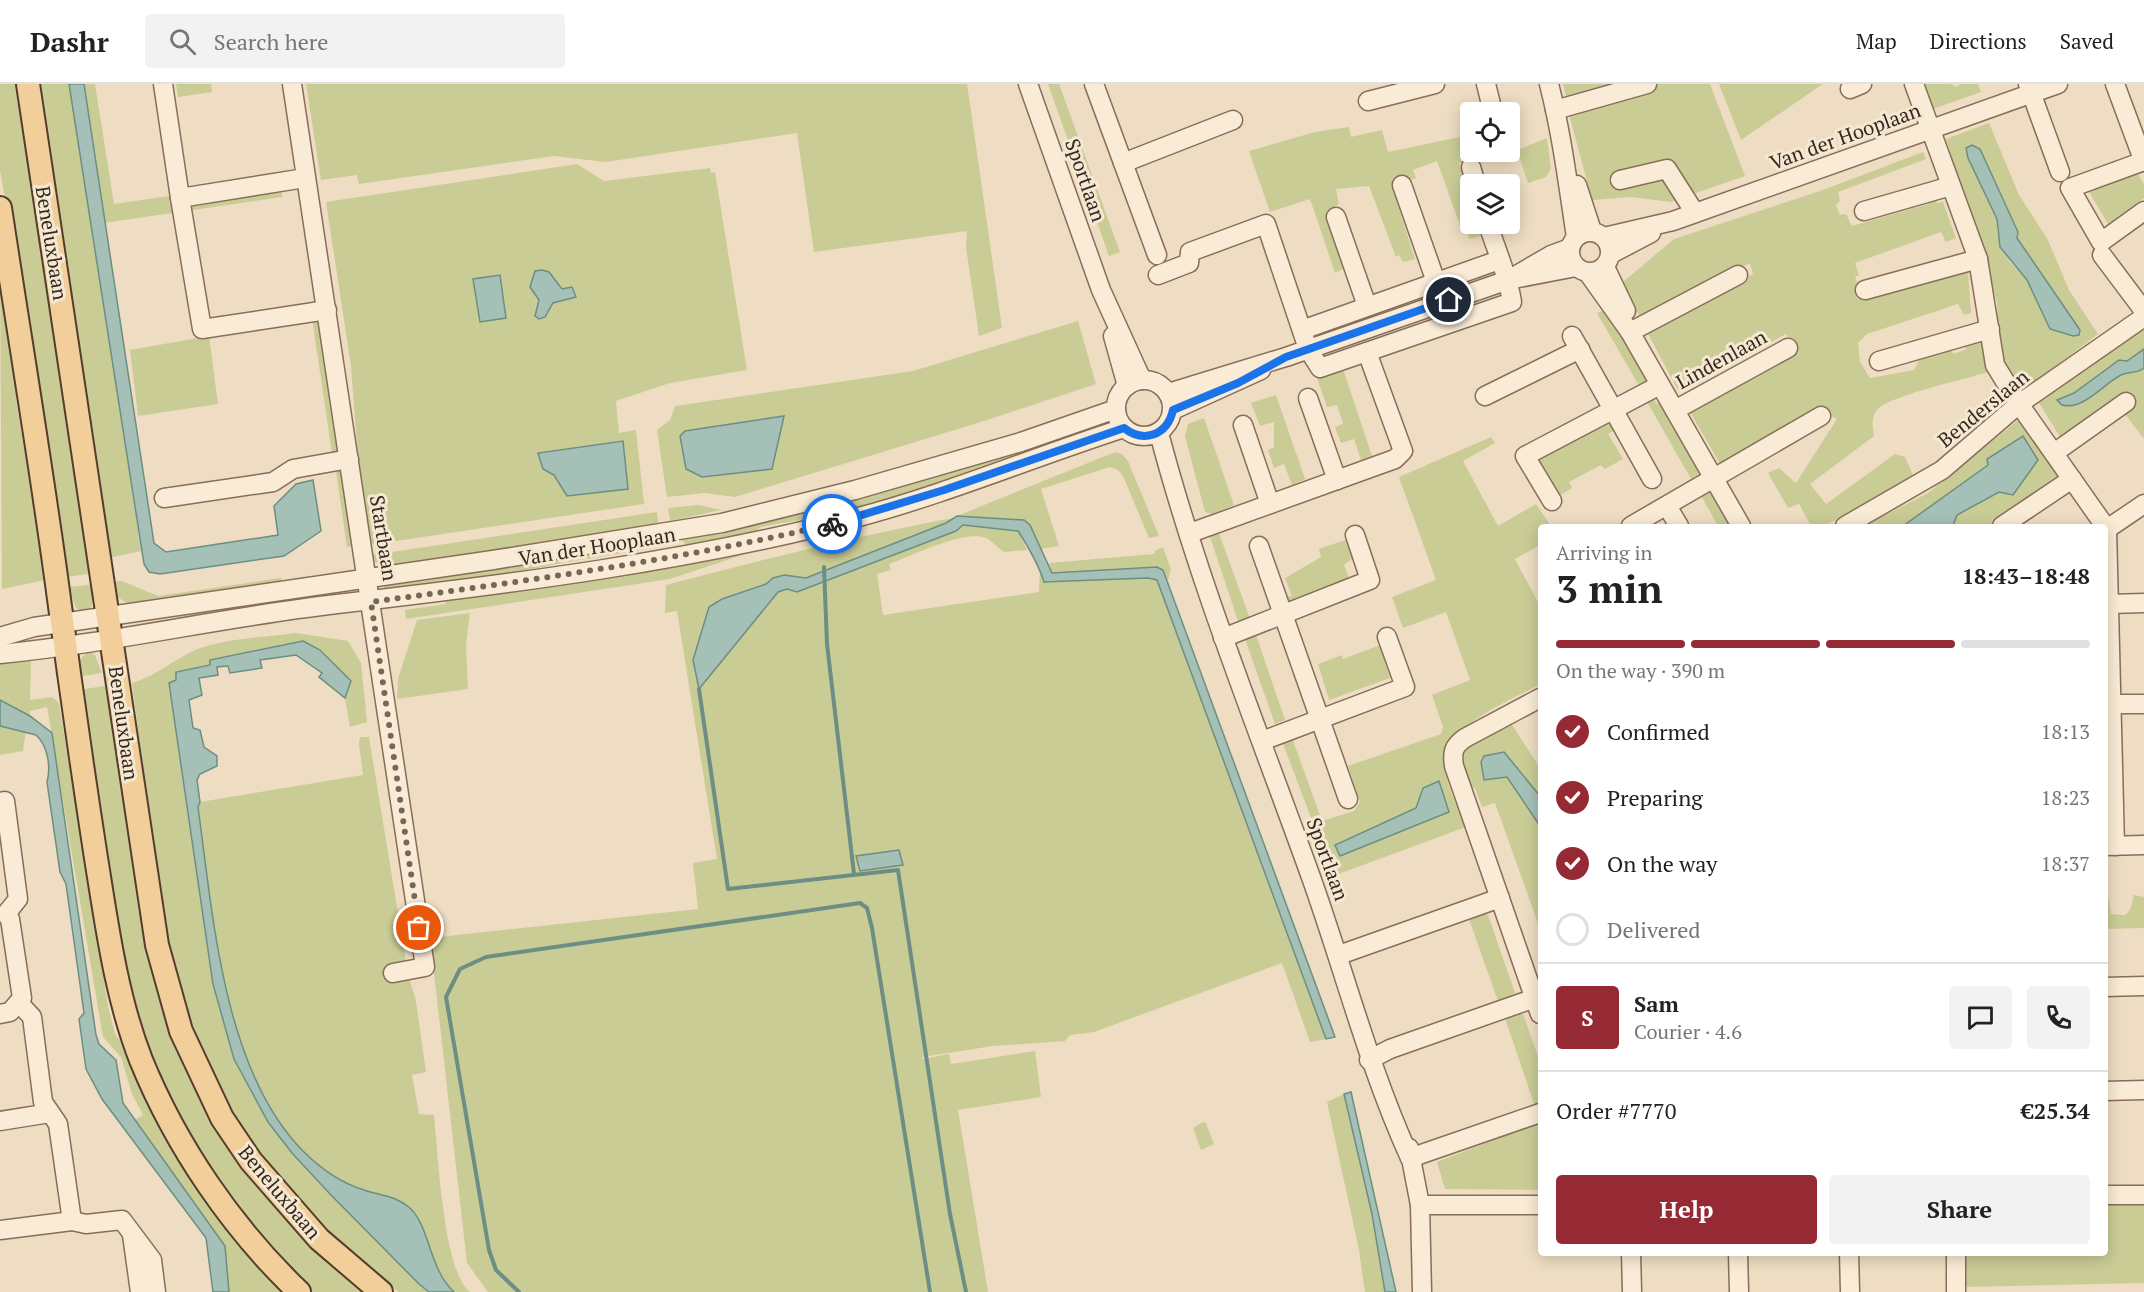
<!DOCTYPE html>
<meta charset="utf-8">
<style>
:root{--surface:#fff;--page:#f2f2f2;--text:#222;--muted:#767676;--line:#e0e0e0;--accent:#962a34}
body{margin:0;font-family:"PT Serif",serif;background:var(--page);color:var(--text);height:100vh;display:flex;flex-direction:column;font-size:22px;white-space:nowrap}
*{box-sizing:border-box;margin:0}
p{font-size:20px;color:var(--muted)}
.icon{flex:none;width:33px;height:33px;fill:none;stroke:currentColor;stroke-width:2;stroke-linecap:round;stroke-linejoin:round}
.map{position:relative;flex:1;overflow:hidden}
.drawer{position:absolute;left:1538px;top:440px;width:570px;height:732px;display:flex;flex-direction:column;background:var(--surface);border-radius:6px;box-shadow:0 3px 15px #0003}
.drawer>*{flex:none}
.buttons{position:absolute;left:1460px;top:18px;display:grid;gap:12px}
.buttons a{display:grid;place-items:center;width:60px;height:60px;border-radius:6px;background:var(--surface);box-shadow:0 3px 15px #0003;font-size:30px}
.pin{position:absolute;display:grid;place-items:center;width:51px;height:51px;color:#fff;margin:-26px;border:3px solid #fff;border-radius:50%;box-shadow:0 2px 6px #0007}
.courier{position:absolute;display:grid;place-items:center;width:60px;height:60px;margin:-30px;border:4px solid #1a73e8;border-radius:50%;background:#fff;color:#222;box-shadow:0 2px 8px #0007}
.overview em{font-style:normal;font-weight:600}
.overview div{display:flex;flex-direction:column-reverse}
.overview{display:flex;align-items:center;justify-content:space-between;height:102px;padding:0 18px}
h1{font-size:39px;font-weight:600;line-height:45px}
.bar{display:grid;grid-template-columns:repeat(4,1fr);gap:9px 6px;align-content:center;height:72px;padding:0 18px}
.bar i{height:8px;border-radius:4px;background:var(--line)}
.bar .current{background:var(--accent)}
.bar p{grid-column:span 4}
.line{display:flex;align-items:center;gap:15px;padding:0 18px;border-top:2px solid var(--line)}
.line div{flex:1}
.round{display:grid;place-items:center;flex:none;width:63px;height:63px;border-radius:6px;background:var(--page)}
ol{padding:0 18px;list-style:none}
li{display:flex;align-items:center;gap:18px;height:66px}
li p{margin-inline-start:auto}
li .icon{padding:6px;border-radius:50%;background:var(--accent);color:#fff;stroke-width:4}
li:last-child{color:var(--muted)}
li i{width:33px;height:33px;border:3px solid var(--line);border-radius:50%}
.button{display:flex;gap:12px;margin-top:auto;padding:12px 18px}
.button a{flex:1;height:69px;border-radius:6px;background:var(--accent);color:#fff;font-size:24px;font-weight:600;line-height:69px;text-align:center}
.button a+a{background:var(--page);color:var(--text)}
header{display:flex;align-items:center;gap:36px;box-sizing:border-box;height:84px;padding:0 30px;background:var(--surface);border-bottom:2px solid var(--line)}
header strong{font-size:28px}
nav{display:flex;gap:33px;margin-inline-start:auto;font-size:21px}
.search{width:420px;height:54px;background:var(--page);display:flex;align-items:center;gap:15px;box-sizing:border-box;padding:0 21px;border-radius:6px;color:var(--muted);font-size:22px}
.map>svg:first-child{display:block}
</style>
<header>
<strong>Dashr</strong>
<div class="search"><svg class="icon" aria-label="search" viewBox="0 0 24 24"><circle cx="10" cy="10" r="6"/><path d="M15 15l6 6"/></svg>Search here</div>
<nav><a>Map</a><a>Directions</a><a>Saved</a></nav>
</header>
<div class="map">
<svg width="2144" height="1208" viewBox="0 0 2144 1208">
<rect width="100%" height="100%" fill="#eeddc2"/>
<g fill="#cacc96" fill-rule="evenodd">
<path d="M0 0H18L94 489 67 493 0 86Z"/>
<path d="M34 0H69L107 228 141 467 108 474Z"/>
<path d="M84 0H95L114 120 280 96 282 113 104 139Z"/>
<path d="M176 0H211L212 8 178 13Z"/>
<path d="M306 0H967L1002 244 979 252 966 163 967 147 814 168 797 49 606 78 554 72 359 100 357 91 321 96Z"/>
<path d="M1048 0H1059L1120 168 1109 172Z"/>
<path d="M1563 0H1627L1567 16Z"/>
<path d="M1651 0H1710L1745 92 1693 110 1670 77 1614 90 1665 92 1679 115 1671 118 1631 113 1592 116 1569 30 1653 8Z"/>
<path d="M1719 0H1823L1741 56Z"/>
<path d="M1924 0H1951L1957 3 1960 0H1978L1981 8 1933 25Z"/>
<path d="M1989 39 2019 111 2048 156 2069 206 2098 250 2022 308 2004 282 1999 264 1997 217 1946 55ZM1980 65 2018 148 2017 154 2080 246 2079 251 2050 245 2027 196 2009 177 1997 147V135Z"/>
<path d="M1349 43 1351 53 1382 46 1388 68 1464 52 1470 56V68H1475L1476 73 1459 79 1470 117V140H1477L1480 152 1470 155 1466 146 1462 147 1437 77 1413 86 1416 94 1392 103 1415 175 1403 178 1399 171 1396 173 1369 102 1336 105 1339 120 1327 127 1343 185 1335 189 1310 115 1270 128 1249 67 1315 48Z"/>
<path d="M1547 54 1551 85 1546 93 1528 99 1517 66Z"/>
<path d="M1923 68 1926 75 1838 108 1840 117 1836 121 1840 131 1846 130 1852 142 1928 120V116L1935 114 1937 119 1943 118 1956 154 1946 158 1941 148 1855 179 1859 191 1855 193 1859 203 1968 187 1971 229 1964 231 1958 220 1867 250 1858 259 1860 278 1870 294 1914 286 1919 276 1951 265 1953 270 1965 266 1967 260 1981 252 1988 288C1966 295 1890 312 1878 325 1870 333 1873 343 1874 352L1810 400 1826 420 1895 370 1905 373 1913 391 1828 440 1811 442 1799 420 1788 424 1768 389 1779 384 1796 399 1837 335 1820 327 1720 380 1685 319 1792 259 1786 250 1679 308 1646 246 1753 190 1750 179 1641 236 1623 198 1674 155 1820 107Z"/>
<path d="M577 80 604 97 710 84 711 89 715 88 747 286 670 299 616 317 619 349 636 346 644 420 369 461 360 402 351 282 326 118ZM623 357 567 412 554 391 543 385 538 369Z"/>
<path d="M2137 88 2144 100V114L2108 140 2088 106Z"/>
<path d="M0 181 16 287V314L45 496 2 505Z"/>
<path d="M1605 226 1647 291 1645 298 1638 300 1597 229Z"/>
<path d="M312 234 315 238 320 239 338 367 332 369Z"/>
<path d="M1078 237 1096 300 981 338 735 413 705 409 667 413 657 346 670 336 675 322 913 287Z"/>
<path d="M2144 243V355L2119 322 2062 356 2039 319Z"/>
<path d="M209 252 218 320 138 332 130 266Z"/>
<path d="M1342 282 1372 372 1361 376 1354 355 1341 359 1335 343 1343 340 1337 321 1327 323 1316 291Z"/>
<path d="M1276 311 1305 395 1292 401 1284 380 1274 384 1268 366 1274 363V338L1260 342 1251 319Z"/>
<path d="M1652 313 1657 320 1662 317 1701 388 1691 395 1646 316Z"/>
<path d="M2022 333 2058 383 2056 398 1990 442H1953L1957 431 1999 408 2013 411 2038 376 2023 353 1942 417 1903 442H1864L1928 409Z"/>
<path d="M1204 334 1234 421 1212 430 1205 428 1185 352 1188 340Z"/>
<path d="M1607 338 1615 346 1608 350 1623 375 1605 385 1601 381 1569 398 1572 404 1557 413 1539 377 1541 373Z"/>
<path d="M1102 339 1104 342 951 397 849 427 761 443 751 452 688 463 682 456 683 450Z"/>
<path d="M1491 353 1495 359 1463 377 1498 442 1536 420 1551 442H1540V461L1515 475 1540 522V600C1507 619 1443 640 1446 686 1447 704 1459 726 1466 743L1333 792 1280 652 1290 648 1322 737 1354 727 1360 718 1348 682 1441 650 1443 643 1432 611 1470 596 1446 528 1403 544 1392 513 1436 496 1399 393ZM1423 704 1448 728 1340 772 1336 761 1416 724Z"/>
<path d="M1115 368 1122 370 1128 377 1159 452 1149 454 1123 392 1118 386 1110 383 1041 405 1059 462 1040 465 1034 448 1024 436 957 432Z"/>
<path d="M341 386 352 462 347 463 336 387Z"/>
<path d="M1711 404 1732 442H1718L1700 410Z"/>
<path d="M699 421 721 426 670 437 668 424Z"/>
<path d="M657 428 658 438 654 443 389 484 375 478 372 471Z"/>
<path d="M953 434 946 439 806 494 784 491 774 494 766 500 722 515 709 523 693 576 700 604 778 508 787 505 797 508 955 447 963 441 1018 447 1027 466 1005 468C997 465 993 457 986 454 965 445 911 472 889 480L891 486 877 490 883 531 1039 508 1040 484 1044 497 1148 494 1157 496 1326 955 1310 958 1282 879 1094 948 1070 951 1065 957 993 962 922 973 923 975 949 970 951 980 1035 967 1041 1013 958 1026 988 1208H488L467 1179 430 854 698 825 693 779 717 775 677 527 665 529 666 501C761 476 856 452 953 434Z"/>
<path d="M1219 449 1250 535 1239 540 1210 453Z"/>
<path d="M1351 454 1356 472 1344 481 1350 497 1288 518 1285 513 1292 512 1285 494 1321 473 1319 465Z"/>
<path d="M654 458 653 464 567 478 489 494 385 506 384 503 389 501 437 495 487 481Z"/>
<path d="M766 463 670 495 406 535 405 526 446 520V516Z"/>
<path d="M1163 463 1171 486 1168 496 1157 483 1052 489 1049 479 1154 470 1156 466Z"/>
<path d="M281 494 282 499 143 520 127 519 114 511 109 498 122 497 158 512Z"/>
<path d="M96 500 91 524 81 527 76 524 68 503Z"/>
<path d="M339 505 340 512 139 546 138 540C205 529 271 514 339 505Z"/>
<path d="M470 529 466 561 468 605 397 615 398 595 417 536Z"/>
<path d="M296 549 348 557 361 579 367 638 350 643 345 614 351 597 320 567 304 559 254 566 250 569 210 576V580L176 588V596L169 600 213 900 234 975 330 1110 429 1208H399L367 1185 329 1152 263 1079 225 1021 186 930 176 899 162 826 132 599C158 592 177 572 203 563 232 554 267 553 296 549Z"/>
<path d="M1256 551 1285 636 1275 640 1245 555Z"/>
<path d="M1378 562H1384L1390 577 1385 579 1390 594 1329 616 1318 580 1342 571 1343 575Z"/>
<path d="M89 568 95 571 102 589 77 593C78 582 78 573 89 568Z"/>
<path d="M31 575 30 616 52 613 59 619 108 922 115 950 127 965 137 999 152 1025 291 1208H229L225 1162 135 1036 143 1031 132 1010 121 973 103 953 47 623 30 627V632L0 616V579Z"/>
<path d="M105 602 149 860 248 1086 279 1126 318 1166 368 1208H312L275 1172 199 1074 161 994 140 938 124 882 103 739 78 606Z"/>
<path d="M1511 639 1540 684V845L1495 719 1482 723 1475 704 1471 705 1462 671V666Z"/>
<path d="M0 642 26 646 23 667 0 671Z"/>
<path d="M360 653H369L408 890 416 917 426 988 412 991 419 1030 434 1031C438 1068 443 1187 470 1208H454L449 1203C441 1191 433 1177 428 1163 422 1150 422 1137 412 1126 399 1113 383 1112 367 1107 343 1101 318 1084 302 1066 222 981 213 834 198 723L200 718 363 691 359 660Z"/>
<path d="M2105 810 2109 816 2111 830 2125 831 2130 826 2134 811 2144 813V844L2105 845Z"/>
<path d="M1484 829 1488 831 1515 909 1498 917 1469 835Z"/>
<path d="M1520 929 1523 930 1540 978V1018L1534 1020 1505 934Z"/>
<path d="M1344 1010 1372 1130 1385 1208H1365L1359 1166 1327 1018Z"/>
<path d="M1203 1038 1206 1039 1214 1060 1201 1066 1193 1044Z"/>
<path d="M1540 1038V1106L1445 1105 1437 1078Z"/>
<path d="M2144 1117V1199L1963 1203V1169L2104 1168 2105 1118Z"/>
</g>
<g fill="#a5c0b6" stroke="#6c8e83" stroke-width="1.5">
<path d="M69 0H84L154 459 166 468 278 451 274 422 296 400 313 396 321 447 284 472 160 490 149 488 144 480Z"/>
<path d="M1972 61 1980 65 2018 148 2017 154 2080 246 2079 251 2073 252 2050 245 2027 196 2000 163 1997 135 1968 74 1966 64Z"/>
<path d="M542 186 549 188 562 205 572 203 576 213 553 219 545 233 539 235 535 232 539 216 530 203 535 187Z"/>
<path d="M500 191 506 234 480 238 473 195Z"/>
<path d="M2144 265V284C2136 290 2129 287 2121 291 2103 300 2083 327 2062 321L2057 316 2074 309 2119 276 2127 277Z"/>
<path d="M784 332 772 385 702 393 686 385 680 352 685 347Z"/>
<path d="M2023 352 2038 376 2013 411 1999 408 1957 431 1953 442H1903L1988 381 1987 375Z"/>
<path d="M623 357 628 405 567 412 554 391 543 385 538 369Z"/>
<path d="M957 432 1024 436 1030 441 1052 489 1157 483 1163 486 1335 953 1326 955 1157 496 1148 494 1044 498C1038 479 1029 464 1018 447L963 441 956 447 797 508 787 505 778 508 699 605 693 576 709 523 722 515 766 500 773 494 784 491 806 494 946 439Z"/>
<path d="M303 557 320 566 351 597 345 614 319 593 322 589 296 571 260 576 262 584 230 589 228 582 217 583 218 591 199 594 202 611 189 616 193 644 200 646 204 663 217 672V682L200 690 197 696 200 718 198 723C213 831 223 986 303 1067 320 1084 341 1099 364 1106 381 1112 395 1111 410 1124 430 1143 429 1185 454 1208H429L419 1200 330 1110 292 1069 268 1038 234 975 213 900 169 599 176 596V588L210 581V576Z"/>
<path d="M0 616 30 632 52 649 96 951 99 960 116 976 123 1019 225 1162 229 1208H213L206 1154 102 1015 86 985 79 935 84 929 66 800 60 788 47 698C51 683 48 662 36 651L0 642Z"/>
<path d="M1504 668 1540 712V742L1507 693 1484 696 1481 678 1484 672Z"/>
<path d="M1439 697 1449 728 1340 772 1335 761 1416 724 1423 704Z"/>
<path d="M899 766 903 781 860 787 856 772Z"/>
<path d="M1351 1008 1396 1208H1385L1372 1130 1344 1010Z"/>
</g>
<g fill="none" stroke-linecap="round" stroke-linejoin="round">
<g stroke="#6c8e83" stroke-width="4">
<path d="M824 483 827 560 854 790"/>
<path d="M699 605 728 805 898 786 950 1130 966 1208"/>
<path d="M519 1208 496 1186 489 1166 446 913 460 885 486 873 860 819 867 824 872 844 930 1208"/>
</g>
<g stroke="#886e59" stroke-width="21">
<g id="minor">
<path d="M163 0 180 114 305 94"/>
<path d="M292 0 425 883 393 889"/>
<path d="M1028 0 1101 206 1142 296"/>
<path d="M1094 0 1157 171"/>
<path d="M1486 0 1493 28"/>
<path d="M1549 0C1562 51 1568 101 1576 153"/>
<path d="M1914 0 1978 175 1995 281 2019 320 2107 445 2115 762"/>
<path d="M2028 0 2060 88"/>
<path d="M2115 0 2144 78"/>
<path d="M1850 5 1862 0"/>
<path d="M1368 17 1435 0"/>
<path d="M1555 26 1647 0"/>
<path d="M2144 77 2070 104 2101 158 2144 127"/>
<path d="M1123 79 1233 36"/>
<path d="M1471 83 1476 100"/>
<path d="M1620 96 1667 85 1695 129"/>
<path d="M1402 101 1436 198"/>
<path d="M1577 101 1592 147"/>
<path d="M180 114 202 245 327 226"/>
<path d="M1864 127 1951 102"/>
<path d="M1336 133 1367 222"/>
<circle cx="1590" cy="168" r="20"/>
<path d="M1604 153 1673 137 2058 0"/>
<path d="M1611 170 1651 149"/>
<path d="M2102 171 2144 227"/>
<path d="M1605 183 1626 227"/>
<path d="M1588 189 1630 248 1741 442"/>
<path d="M1158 191 1189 179 1190 168 1266 140 1308 265 1320 284 1512 218C1508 191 1496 166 1488 140"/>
<path d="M1515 192 1551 171 1570 164"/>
<path d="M1865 206 1978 175"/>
<path d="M1302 246 1499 176"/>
<path d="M1630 248 1738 191"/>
<path d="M1113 252 1127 302"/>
<path d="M1572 252 1652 395"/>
<path d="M1879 277 1990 245"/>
<circle cx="1144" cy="324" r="28"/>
<path d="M1168 309 1286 273 1508 196 1576 183"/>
<path d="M1485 312 1580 265"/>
<path d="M1308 314 1337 396"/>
<path d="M1173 326 1261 286"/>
<path d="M1675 326 1788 264"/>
<path d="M1243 341 1270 420"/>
<path d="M1159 349C1199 501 1259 648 1312 796 1345 889 1369 984 1410 1074"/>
<path d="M2054 369 2126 318"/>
<path d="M164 414 273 398 293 385 349 375"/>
<path d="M1552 417 1525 372 1660 301"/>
<path d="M1667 422 1679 442"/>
<path d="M1631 442 1821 332"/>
<path d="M1845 442 1942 386 2019 320 2144 233"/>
<path d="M2002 442 2072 395"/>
<path d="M2107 445 2144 420"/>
<path d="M1190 449 1395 375 1403 367 1367 268"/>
<path d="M1259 462 1348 715"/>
<path d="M2109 520 2144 519"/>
<path d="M0 553 34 543 493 476 722 439 855 406 1021 358 1116 325"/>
<path d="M1223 554 1370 496 1355 451"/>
<path d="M0 570C113 559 224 533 337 520 511 500 686 478 855 434 946 410 1034 373 1124 344"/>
<path d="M1540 614 1465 654C1453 662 1452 669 1454 682L1540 930"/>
<path d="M2112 620H2144"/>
<path d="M1262 657 1405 603 1387 553"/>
<path d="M0 718 5 717 18 815 6 830 10 835 22 914 10 928 0 930"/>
<path d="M2104 762 2144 761"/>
<path d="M1339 871 1500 814"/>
<path d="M2104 903 2144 902"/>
<path d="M19 919 32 933 43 1018 58 1040 72 1137"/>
<path d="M1369 976 1390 965 1535 914"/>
<path d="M2104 1007 2144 1006"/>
<path d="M0 1037 50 1029"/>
<path d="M1409 1064 1420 1121 1422 1208"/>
<path d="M1410 1074 1540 1029"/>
<path d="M2104 1111H2144"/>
<path d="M1420 1121H1540"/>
<path d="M0 1146 72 1137 86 1140 122 1136 152 1176 156 1208"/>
<path d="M132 1151 140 1208"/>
<path d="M1631 1168 1632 1208"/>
<path d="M1738 1168 1739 1208"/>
<path d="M1849 1168 1850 1208"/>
<path d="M1956 1168V1208"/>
</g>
</g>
<g stroke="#553d2e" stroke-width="26">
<g id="major">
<path d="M28 0 157 861 181 947 222 1034 251 1077 319 1155 381 1208"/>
<path d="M0 124C19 250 40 375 57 500 69 592 82 683 96 774 107 842 116 912 141 976 176 1062 232 1144 299 1208"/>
</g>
</g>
<use href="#minor" stroke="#f9ebd5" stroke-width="18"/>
<use href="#major" stroke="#f1ce9a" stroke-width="22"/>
</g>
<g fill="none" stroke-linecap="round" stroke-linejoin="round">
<path stroke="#776757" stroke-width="6" stroke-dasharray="0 10.8" d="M419 844 371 518C525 497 680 476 832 440"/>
<path stroke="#1a73e8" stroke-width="8" d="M832 440 944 406 1124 344C1143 359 1167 352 1173 326L1238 299 1286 273 1449 216"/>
</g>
<g text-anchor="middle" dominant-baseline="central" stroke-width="6" stroke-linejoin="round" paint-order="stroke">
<g font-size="20" fill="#37281e" stroke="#f5e8d2">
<text transform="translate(1845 52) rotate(-20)">Van der Hooplaan</text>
<text transform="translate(1086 96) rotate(71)">Sportlaan</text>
<text transform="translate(52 159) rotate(81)">Beneluxbaan</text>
<text transform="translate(1721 275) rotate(-29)">Lindenlaan</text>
<text transform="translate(1983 324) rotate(-39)">Benderslaan</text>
<text transform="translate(384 454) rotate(81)">Startbaan</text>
<text transform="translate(597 462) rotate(-9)">Van der Hooplaan</text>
<text transform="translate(124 639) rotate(82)">Beneluxbaan</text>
<text transform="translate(1328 775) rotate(70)">Sportlaan</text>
<text transform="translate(280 1108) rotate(50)">Beneluxbaan</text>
</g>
</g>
</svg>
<div class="buttons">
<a><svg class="icon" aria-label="locate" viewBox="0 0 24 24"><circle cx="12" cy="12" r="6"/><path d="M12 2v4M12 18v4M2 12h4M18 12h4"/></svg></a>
<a><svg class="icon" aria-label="layers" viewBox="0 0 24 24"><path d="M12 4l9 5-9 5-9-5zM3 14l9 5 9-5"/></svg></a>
</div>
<div class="pin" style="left:419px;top:844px;background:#ea580c"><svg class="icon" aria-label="bag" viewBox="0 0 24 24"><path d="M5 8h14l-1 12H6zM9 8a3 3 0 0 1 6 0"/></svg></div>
<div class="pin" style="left:1449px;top:216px;background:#1f2937"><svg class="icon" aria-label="home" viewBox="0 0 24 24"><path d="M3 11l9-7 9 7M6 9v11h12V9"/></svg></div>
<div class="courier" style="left:832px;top:440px"><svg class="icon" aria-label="bike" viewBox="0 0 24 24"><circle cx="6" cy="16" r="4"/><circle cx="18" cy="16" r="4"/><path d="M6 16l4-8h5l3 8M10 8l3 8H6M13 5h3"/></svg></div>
<section class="drawer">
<div class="overview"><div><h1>3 min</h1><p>Arriving in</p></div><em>18:43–18:48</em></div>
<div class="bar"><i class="current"></i><i class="current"></i><i class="current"></i><i></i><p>On the way · 390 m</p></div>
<ol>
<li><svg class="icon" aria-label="check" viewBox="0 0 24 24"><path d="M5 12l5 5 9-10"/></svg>Confirmed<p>18:13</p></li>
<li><svg class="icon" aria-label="check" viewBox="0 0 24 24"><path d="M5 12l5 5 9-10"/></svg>Preparing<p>18:23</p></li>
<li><svg class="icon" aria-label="check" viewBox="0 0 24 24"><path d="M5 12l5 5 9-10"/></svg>On the way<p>18:37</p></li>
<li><i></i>Delivered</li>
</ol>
<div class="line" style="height:108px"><b class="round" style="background:var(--accent);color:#fff">S</b><div><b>Sam</b><p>Courier · 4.6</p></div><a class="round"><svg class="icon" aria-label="chat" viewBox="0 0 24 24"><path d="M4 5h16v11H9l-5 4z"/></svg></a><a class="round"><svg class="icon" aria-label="phone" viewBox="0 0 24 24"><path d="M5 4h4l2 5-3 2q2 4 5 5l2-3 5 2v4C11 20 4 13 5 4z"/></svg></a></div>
<div class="line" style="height:78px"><div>Order #7770</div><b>€25.34</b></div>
<div class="button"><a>Help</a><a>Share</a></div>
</section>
</div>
